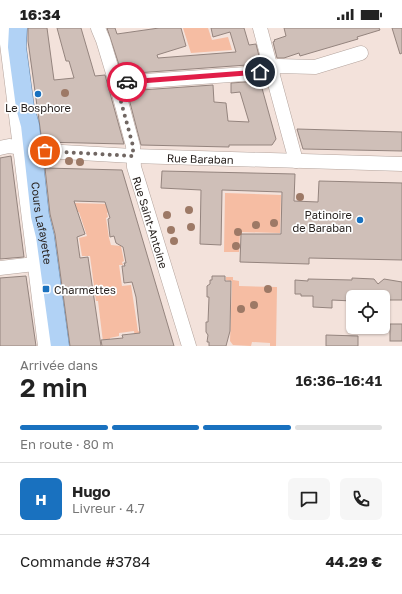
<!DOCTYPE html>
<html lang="fr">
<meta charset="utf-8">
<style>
:root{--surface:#fff;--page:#f6f6f6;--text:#222;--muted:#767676;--line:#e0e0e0;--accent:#1971bf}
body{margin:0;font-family:"Golos Text",sans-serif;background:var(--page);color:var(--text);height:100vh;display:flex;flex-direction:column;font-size:15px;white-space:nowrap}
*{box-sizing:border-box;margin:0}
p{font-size:13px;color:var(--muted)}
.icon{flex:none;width:22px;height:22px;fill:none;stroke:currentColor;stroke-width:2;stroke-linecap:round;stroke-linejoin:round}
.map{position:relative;height:318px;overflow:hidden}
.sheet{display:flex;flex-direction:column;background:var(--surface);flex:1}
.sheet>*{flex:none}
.tools{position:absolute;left:346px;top:262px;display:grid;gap:8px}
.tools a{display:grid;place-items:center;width:44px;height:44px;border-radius:6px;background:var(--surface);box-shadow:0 1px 3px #0004;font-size:20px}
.pin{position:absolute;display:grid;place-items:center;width:34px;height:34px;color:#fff;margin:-17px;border:2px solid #fff;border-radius:50%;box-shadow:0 1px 4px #0007}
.courier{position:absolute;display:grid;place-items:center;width:40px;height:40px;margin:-20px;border:3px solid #e11d48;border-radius:50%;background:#fff;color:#222;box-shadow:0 1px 5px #0007}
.headline em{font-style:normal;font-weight:600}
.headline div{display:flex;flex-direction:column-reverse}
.headline{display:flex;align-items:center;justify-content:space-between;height:68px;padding:0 20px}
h1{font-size:26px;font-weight:600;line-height:30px}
.bar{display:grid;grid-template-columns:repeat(4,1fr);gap:6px 4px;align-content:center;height:48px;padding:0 20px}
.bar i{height:5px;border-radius:3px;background:var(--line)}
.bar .selected{background:var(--accent)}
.bar p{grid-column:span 4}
.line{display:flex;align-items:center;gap:10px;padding:0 20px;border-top:1px solid var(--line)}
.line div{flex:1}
.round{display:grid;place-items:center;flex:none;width:42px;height:42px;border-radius:6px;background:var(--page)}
.status{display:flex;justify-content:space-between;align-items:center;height:28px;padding:0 20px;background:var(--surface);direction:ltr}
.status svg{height:11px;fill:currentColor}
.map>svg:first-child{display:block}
</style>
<div class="status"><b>16:34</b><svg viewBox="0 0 49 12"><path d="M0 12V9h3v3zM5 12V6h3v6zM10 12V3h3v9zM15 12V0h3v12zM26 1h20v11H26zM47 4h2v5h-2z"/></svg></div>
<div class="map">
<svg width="402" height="318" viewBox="0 0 402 318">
<rect width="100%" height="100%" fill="#f3e2db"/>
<g fill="#f6bda3">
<path d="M183 0H208L212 12 228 9 232 22 191 25Z"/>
<path d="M225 165 281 167 280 205 240 204 239 224H224Z"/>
<path d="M72 175 108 176 110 183 107 185 108 189 106 190 109 210 111 217 121 218 124 233 122 234 123 237H119L122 258 131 257 138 303 142 304 135 310 134 303 119 305V308L110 310V314H103L98 273H96L90 228H82L79 210 87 208 79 184H73Z"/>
<path d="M226 249H233V252L239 253V258L277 259 276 318H270V315L252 314 251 318 233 317 230 313 232 253 226 252Z"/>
</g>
<g fill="#cfbfb8" stroke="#94847e">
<path d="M28 0H47L54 52 74 50 69 33H66L57 0H81L95 48 105 47 124 116 42 114 28 13Z"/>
<path d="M107 0H115L117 6 159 0H181L186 18 157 27 158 30 236 24 230 4 213 9 211 0H244L249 17 256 16 261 36 122 46Z"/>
<path d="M284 0H379L380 2 357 9 358 11 300 28 299 25 284 30H277L273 14 275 13 274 12 286 8Z"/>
<path d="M392 0H402V25L400 26Z"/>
<path d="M260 53 276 111 272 117H229V119L141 117 127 63 213 57 214 74 226 75 228 93 249 94 240 64 231 65V55Z"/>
<path d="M297 101 402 104V123L303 121Z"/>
<path d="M11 128 24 229 0 231V130Z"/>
<path d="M45 140 122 142 174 318H102L101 312 123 310 122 307 140 305 136 269 132 254 124 255 122 238H125L124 235H126L124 224 123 219 116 215 114 208 110 209 108 191 110 190 105 174 74 173 85 206 77 209 80 230 88 229 101 318H70L55 206 50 186Z"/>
<path d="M162 143 295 146 294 173 318 174 319 153 402 155V232L309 230V236L240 234 241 206H281L282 164 222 162 221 217 200 216 201 162 161 160Z"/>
<path d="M26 248 36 318H0V250Z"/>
<path d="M212 248H225V253H231L230 303 226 318H209V314H207L208 307 206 304V294H208L209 269H207V258L210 256V252H212Z"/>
<path d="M352 250 374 251 378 256 384 251 402 254V272H383V269H353L352 273 332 272V280L313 279V268H301V266H295V252L308 253V251L352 252Z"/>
<rect x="390" y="296" width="12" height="17"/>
<path d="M326 307 358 308V318H326Z"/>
</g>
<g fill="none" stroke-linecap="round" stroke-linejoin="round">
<g stroke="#b4a49d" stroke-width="15">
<g id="minor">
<path d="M5 0 45 318"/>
<path id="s1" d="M98 0 103 12 116 55 133 118 134 139 189 318"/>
<path d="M260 0 296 133"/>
<path d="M272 40 278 38 315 39 361 25"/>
<path d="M116 55 273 44"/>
<path id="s2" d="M0 120 9 118 45 123 133 128 402 136"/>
<path d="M0 240 43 235"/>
</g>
</g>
<g stroke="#6082a6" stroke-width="19">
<g id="major">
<path id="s3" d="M18 0 17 19 25 79 30 97 40 188 45 208 60 318"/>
</g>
</g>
<use href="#minor" stroke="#fff" stroke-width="14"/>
<use href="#major" stroke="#b1d2f5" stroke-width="18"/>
</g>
<g fill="#9d7966">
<circle cx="65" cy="65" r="4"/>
<circle cx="69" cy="133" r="4"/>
<circle cx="80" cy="134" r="4"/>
<circle cx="300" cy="169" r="4"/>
<circle cx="189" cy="182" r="4"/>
<circle cx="167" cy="187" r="4"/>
<circle cx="274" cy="195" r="4"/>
<circle cx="256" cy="197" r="4"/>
<circle cx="191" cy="199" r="4"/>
<circle cx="171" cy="202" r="4"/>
<circle cx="238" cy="204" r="4"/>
<circle cx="174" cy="213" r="4"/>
<circle cx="236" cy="218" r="4"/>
<circle cx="268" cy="261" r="4"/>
<circle cx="254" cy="277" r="4"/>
<circle cx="241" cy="281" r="4"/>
</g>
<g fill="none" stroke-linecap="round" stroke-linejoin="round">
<path stroke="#706662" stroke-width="4" stroke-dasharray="0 7.2" d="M45 123 133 128V118L116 55 127 54"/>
<path stroke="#e11d48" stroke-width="5" d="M127 54 260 44"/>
</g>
<g fill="#1971bf" stroke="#fff" stroke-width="1.5">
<circle cx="38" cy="66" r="4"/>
<circle cx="360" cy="192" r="4"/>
<rect x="42" y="257" width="8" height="8" rx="2"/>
</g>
<g text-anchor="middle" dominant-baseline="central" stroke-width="3.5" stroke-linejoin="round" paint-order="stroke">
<g font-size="11" fill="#2a2421" stroke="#fff">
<text x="38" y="79">Le Bosphore</text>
<text x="352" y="186" text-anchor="end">Patinoire<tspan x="352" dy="13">de Baraban</tspan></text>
<text x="54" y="261" text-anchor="start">Charmettes</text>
</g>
<g font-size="11" fill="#2a2421" stroke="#fff">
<text stroke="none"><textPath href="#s2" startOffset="201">Rue Baraban</textPath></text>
<text stroke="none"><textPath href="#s1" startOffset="202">Rue Saint-Antoine</textPath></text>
<text stroke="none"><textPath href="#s3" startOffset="197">Cours Lafayette</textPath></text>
</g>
</g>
</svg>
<div class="tools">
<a><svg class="icon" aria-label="locate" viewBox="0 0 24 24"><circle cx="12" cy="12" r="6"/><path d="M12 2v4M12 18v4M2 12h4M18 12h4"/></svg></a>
</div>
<div class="pin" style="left:45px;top:123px;background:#ea580c"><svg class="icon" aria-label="bag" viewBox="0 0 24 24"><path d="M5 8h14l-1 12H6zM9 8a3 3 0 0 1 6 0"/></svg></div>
<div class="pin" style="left:260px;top:44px;background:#1f2937"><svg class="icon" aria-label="home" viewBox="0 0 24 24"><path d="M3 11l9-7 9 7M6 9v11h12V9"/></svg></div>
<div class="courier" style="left:127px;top:54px"><svg class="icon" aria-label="car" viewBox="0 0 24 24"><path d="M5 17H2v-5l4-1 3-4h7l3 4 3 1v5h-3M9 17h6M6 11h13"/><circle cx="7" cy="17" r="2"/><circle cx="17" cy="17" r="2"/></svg></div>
</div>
<section class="sheet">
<div class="headline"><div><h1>2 min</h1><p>Arrivée dans</p></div><em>16:36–16:41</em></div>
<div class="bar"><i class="selected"></i><i class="selected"></i><i class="selected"></i><i></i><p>En route · 80 m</p></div>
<div class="line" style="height:72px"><b class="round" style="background:var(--accent);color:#fff">H</b><div><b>Hugo</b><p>Livreur · 4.7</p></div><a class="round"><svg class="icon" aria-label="chat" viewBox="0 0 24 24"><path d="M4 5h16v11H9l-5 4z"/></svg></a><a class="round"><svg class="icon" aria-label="phone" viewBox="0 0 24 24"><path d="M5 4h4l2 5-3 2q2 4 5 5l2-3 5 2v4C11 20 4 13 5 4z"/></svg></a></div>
<div class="line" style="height:52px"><div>Commande #3784</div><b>44.29 €</b></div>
</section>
